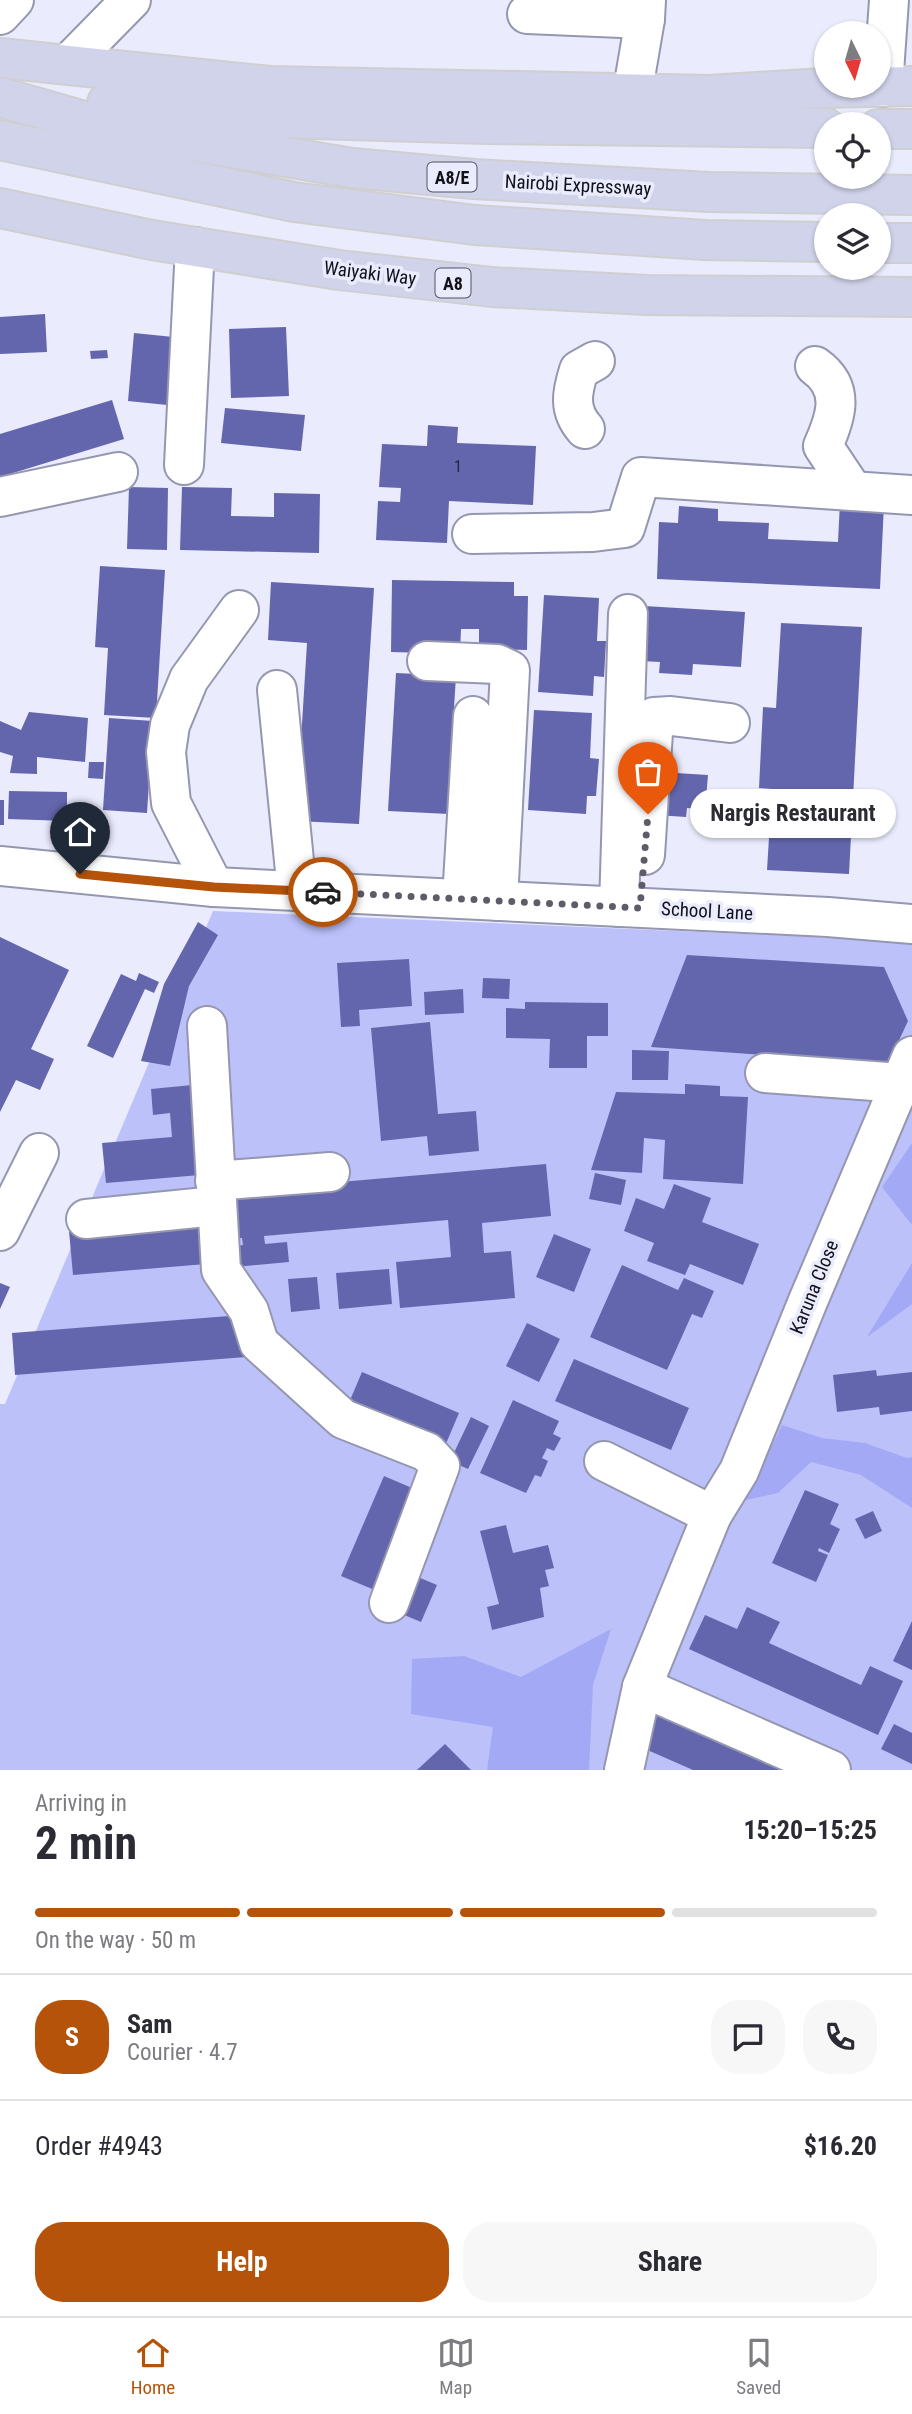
<!DOCTYPE html>
<meta charset="utf-8">
<style>
:root{--surface:#fff;--page:#f7f7f7;--text:#2b2b33;--muted:#7c7c81;--line:#e1e1e2;--accent:#b45309}
body{margin:0;font-family:"Roboto Condensed",sans-serif;background:var(--page);color:var(--text);height:100vh;display:flex;flex-direction:column;font-size:26px;white-space:nowrap}
*{box-sizing:border-box;margin:0}
p{font-size:23px;color:var(--muted)}
.icon{flex:none;width:38px;height:38px;fill:none;stroke:currentColor;stroke-width:2;stroke-linecap:round;stroke-linejoin:round}
.map{position:relative;height:1770px;overflow:hidden}
.sheet{display:flex;flex-direction:column;background:var(--surface);flex:1}
.sheet>*{flex:none}
.needle{width:46px;rotate:175deg}
.buttons{position:absolute;left:814px;top:21px;display:grid;gap:14px}
.buttons a{display:grid;place-items:center;width:77px;height:77px;border-radius:50%;background:var(--surface);box-shadow:0 2px 5px #0004;font-size:35px}
.pin{position:absolute;display:grid;place-items:center;width:60px;height:60px;color:#fff;margin:-72px -30px;border-radius:50% 50% 50% 0;rotate:-45deg;box-shadow:0 0 7px #0007}
.pin .icon{rotate:45deg}
.courier{position:absolute;display:grid;place-items:center;width:70px;height:70px;margin:-35px;border:5px solid #b45309;border-radius:50%;background:#fff;color:#222;box-shadow:0 2px 9px #0007}
.bubble{position:absolute;height:49px;border-radius:24px;background:var(--surface);box-shadow:0 2px 5px #0004;font-size:23px;font-weight:700;line-height:49px;text-align:center}
.headline em{font-style:normal;font-weight:700}
.headline div{display:flex;flex-direction:column-reverse}
.headline{display:flex;align-items:center;justify-content:space-between;height:119px;padding:0 35px}
h1{font-size:46px;font-weight:700;line-height:52px}
.bar{display:grid;grid-template-columns:repeat(4,1fr);gap:10px 7px;align-content:center;height:84px;padding:0 35px}
.bar i{height:9px;border-radius:5px;background:var(--line)}
.bar .active{background:var(--accent)}
.bar p{grid-column:span 4}
.line{display:flex;align-items:center;gap:18px;padding:0 35px;border-top:2px solid var(--line)}
.line div{flex:1}
.round{display:grid;place-items:center;flex:none;width:74px;height:74px;border-radius:28px;background:var(--page)}
.action{display:flex;gap:14px;margin-top:auto;padding:14px 35px}
.action a{flex:1;height:80px;border-radius:28px;background:var(--accent);color:#fff;font-size:28px;font-weight:700;line-height:80px;text-align:center}
.action a+a{background:var(--page);color:var(--text)}
.dock{display:flex;justify-content:space-around;align-items:center;height:98px;border-top:2px solid var(--line);background:var(--surface);font-size:19px;color:var(--muted)}
.dock a{display:grid;justify-items:center;gap:4px}
.dock .active{color:var(--accent)}
.map>svg:first-child{display:block}
</style>
<div class="map">
<svg width="912" height="1770" viewBox="0 0 912 1770">
<rect width="100%" height="100%" fill="#eaebfc"/>
<path fill="#bcc1fa" d="M213 911 912 941V1770H0V1404H5Z"/>
<g fill="#a4a9f5">
<path d="M912 1143V1225L882 1187Z"/>
<path d="M912 1263V1304L867 1337Z"/>
<path d="M782 1425 822 1438 865 1443 907 1458 912 1457V1508L861 1475 811 1462 778 1493 746 1500Z"/>
<path d="M611 1629 593 1685 589 1770H487L493 1727 411 1714 412 1659 464 1656 521 1677Z"/>
</g>
<g fill="#6466ad">
<path d="M45 314 47 352 0 354V317Z"/>
<path d="M286 327 289 396 231 398 229 329Z"/>
<path d="M134 333 183 338 177 406 128 401Z"/>
<path d="M107 350 108 358 91 359 90 351Z"/>
<path d="M112 400 124 439 0 477V434Z"/>
<path d="M225 408 305 415 301 451 221 443Z"/>
<path d="M428 425 458 427 457 443 536 446 533 505 449 501 447 543 376 540 378 501 400 502 401 488 379 487 382 444 427 446Z"/>
<path d="M129 487 168 488 167 550 127 549Z"/>
<path d="M182 487 232 488 231 516 274 517V493L320 494 319 553 180 550Z"/>
<path d="M840 502 884 504 880 589 657 579 659 522 678 523 679 506 718 509V521L769 523 768 539 838 542Z"/>
<path d="M100 566 165 570 156 718 104 715 108 648 95 647Z"/>
<path d="M392 580 514 582V596H528L527 650 479 649V629H461L460 654 391 652Z"/>
<path d="M271 582 374 588 359 824 296 821 307 643 268 640Z"/>
<path d="M544 595 599 598 597 641H606L604 677 594 676 593 696 538 692Z"/>
<path d="M644 606 745 612 741 667 693 664 692 675 659 673 660 662 640 661Z"/>
<path d="M781 623 862 627 849 874 767 870 772 789 759 788 763 707 776 708Z"/>
<path d="M396 673 456 676 454 708 463 709 449 814 388 811Z"/>
<path d="M534 710 592 713 590 758 599 759 596 796H587L586 814 528 810Z"/>
<path d="M29 712 88 718 85 762 37 757V774L10 773 13 756 0 752V721L21 730Z"/>
<path d="M109 718 153 721 147 813 103 810Z"/>
<path d="M89 762H104L103 779 88 778Z"/>
<path d="M660 772 708 775 705 810 687 808 686 817 656 815Z"/>
<path d="M9 791 67 792V821L8 819Z"/>
<rect x="0" y="800" width="4" height="25"/>
<path d="M198 922 218 935 189 986 170 1066 141 1061 164 984Z"/>
<path d="M0 937 69 970 31 1049 54 1059 40 1090 16 1080 0 1112Z"/>
<path d="M687 955 884 967 908 1021 888 1064 651 1047Z"/>
<path d="M409 959 412 1006 359 1010 360 1026 341 1027 337 963Z"/>
<path d="M139 973 159 982 154 993 145 989 113 1058 87 1046 121 974 136 981Z"/>
<path d="M483 978 510 979 509 999 482 998Z"/>
<path d="M463 989 464 1013 425 1015 424 992Z"/>
<path d="M525 1002 608 1003V1036H587V1068H549L550 1039 506 1038V1008L525 1009Z"/>
<path d="M430 1022 438 1114 476 1111 479 1151 429 1156 427 1136 381 1141 371 1028Z"/>
<path d="M632 1050 669 1051 668 1080H632Z"/>
<path d="M685 1084 720 1086V1096L748 1097 743 1184 663 1179 665 1140 644 1138 642 1173 591 1170 616 1092 685 1094Z"/>
<path d="M192 1085 200 1175 106 1183 102 1143 172 1137 170 1113 153 1115 151 1089Z"/>
<path d="M546 1164 551 1216 482 1223 484 1253 511 1251 515 1298 400 1308 396 1262 451 1257 448 1220 264 1236 265 1244 287 1242 289 1262 235 1267 233 1246 243 1245 242 1238 230 1239 225 1192Z"/>
<path d="M595 1173 626 1180 621 1205 589 1199Z"/>
<path d="M674 1184 711 1198 702 1222 759 1244 743 1285 690 1264 685 1275 647 1261 654 1243 624 1231 636 1198 664 1209Z"/>
<path d="M202 1220 206 1264 73 1275 69 1231Z"/>
<path d="M554 1234 591 1249 574 1292 536 1277Z"/>
<path d="M622 1265 678 1290 684 1278 714 1291 702 1318 692 1314 667 1370 590 1337Z"/>
<path d="M389 1269 392 1304 339 1309 336 1273Z"/>
<path d="M317 1277 320 1309 291 1312 288 1279Z"/>
<path d="M0 1283 10 1287 0 1309Z"/>
<path d="M242 1315 246 1357 15 1375 12 1333Z"/>
<path d="M527 1323 560 1339 539 1382 506 1366Z"/>
<path d="M574 1359 689 1408 671 1450 555 1401Z"/>
<path d="M876 1370 877 1376 912 1372V1411L880 1415 879 1407 837 1412 833 1375Z"/>
<path d="M362 1372 459 1413 442 1453 345 1412Z"/>
<path d="M513 1400 559 1421 553 1434 561 1438 554 1451 547 1448 542 1458 548 1461 541 1477 535 1475 526 1493 480 1473Z"/>
<path d="M471 1417 489 1426 468 1469 450 1461Z"/>
<path d="M384 1476 419 1491 377 1591 341 1576Z"/>
<path d="M805 1490 839 1504 830 1524 840 1529 829 1553 819 1548 818 1551 828 1555 816 1582 772 1563Z"/>
<path d="M873 1511 882 1531 865 1539 855 1519Z"/>
<path d="M506 1525 513 1553 548 1545 554 1568 545 1570 549 1586 540 1588 544 1617 492 1630 487 1607 499 1604 480 1531Z"/>
<path d="M413 1575 437 1585 421 1622 397 1612Z"/>
<path d="M747 1607 780 1622 769 1643 861 1685 870 1666 903 1681 878 1735 689 1649 705 1615 737 1629Z"/>
<path d="M912 1621V1670L893 1661Z"/>
<path d="M652 1709 791 1770H693L636 1745Z"/>
<path d="M894 1724 912 1733V1764L881 1749Z"/>
<path d="M445 1744 471 1770H417Z"/>
</g>
<g fill="none" stroke-linecap="round" stroke-linejoin="round">
<g stroke="#9497af" stroke-width="42">
<g id="minor">
<path d="M527 14 645 19"/>
<path d="M0 15 14 0"/>
<path d="M68 64 131 0"/>
<path d="M883 87 889 0"/>
<path d="M632 95 645 19 646 0"/>
<path d="M815 366C846 388 836 417 823 446L853 491"/>
<path d="M585 429C568 410 572 392 579 370L595 361"/>
<path d="M184 465 195 247"/>
<path d="M0 497 118 472"/>
<path d="M472 534 593 532 625 528 641 477 912 495"/>
<path d="M427 661 497 664 510 670 498 901"/>
<path d="M277 690 297 891"/>
<path d="M645 855 654 717 671 716 730 723"/>
<path d="M0 866 214 887 828 917 912 924"/>
<path d="M214 887 171 803 166 752 170 725 189 679 239 610"/>
<path d="M462 899 473 716"/>
<path d="M619 907 628 614"/>
<path d="M207 1026 221 1270 249 1311 259 1343 343 1419 427 1452 440 1466 389 1603"/>
<path d="M765 1073 901 1083"/>
<path d="M215 1181 330 1172"/>
<path d="M86 1219 216 1206"/>
<path d="M0 1231 39 1153"/>
<path d="M604 1461 712 1515"/>
<path d="M642 1687 831 1770"/>
<path d="M624 1770 642 1687 712 1515 739 1471 808 1301 912 1056"/>
</g>
</g>
<g stroke="#cfcfd1" stroke-width="42">
<g id="highway">
<path d="M0 58 270 86 709 95 824 88 912 86"/>
<path d="M0 97 101 126 352 168 474 179 709 192 912 195"/>
<path d="M107 103 248 117 487 124 826 128"/>
<path d="M878 129H912"/>
<path d="M0 140 294 202 475 225 705 240 826 242"/>
<path d="M0 208 152 240 339 270 492 287 647 295 912 297"/>
<path d="M878 243H912"/>
</g>
</g>
<use href="#minor" stroke="#fff" stroke-width="38"/>
<use href="#highway" stroke="#d1d3eb" stroke-width="38"/>
</g>
<g fill="none" stroke-linecap="round" stroke-linejoin="round">
<path stroke="#5d5d69" stroke-width="7" stroke-dasharray="0 12.6" d="M323 892 640 908 648 814"/>
<path stroke="#b45309" stroke-width="9" d="M80 874 214 887 323 892"/>
</g>
<g text-anchor="middle" dominant-baseline="central" stroke-width="7" stroke-linejoin="round" paint-order="stroke">
<g font-size="16" fill="#26263f">
<text x="458" y="466">1</text>
</g>
<g fill="#eaebfc" stroke="#52525e" stroke-width="2">
<rect x="427.5" y="162.5" width="49" height="29" rx="5"/>
<rect x="435.5" y="268.5" width="35" height="29" rx="5"/>
</g>
<g font-size="18" font-weight="bold" fill="#11111a">
<text x="452" y="177">A8/E</text>
<text x="453" y="283">A8</text>
</g>
<g font-size="19" fill="#11111a" stroke="#eaebfc">
<text transform="translate(578 185) rotate(3)">Nairobi Expressway</text>
<text transform="translate(370 273) rotate(7)">Waiyaki Way</text>
<text transform="translate(707 911) rotate(3)">School Lane</text>
<text transform="translate(814 1287) rotate(-68)">Karuna Close</text>
</g>
</g>
</svg>
<div class="buttons">
<a><svg class="needle" viewBox="-14 -14 28 28"><path d="M0-13l5 13h-10z" fill="#e53935"/><path d="M0 13l5-13h-10z" fill="#7c7c81"/></svg></a>
<a><svg class="icon" aria-label="locate" viewBox="0 0 24 24"><circle cx="12" cy="12" r="6"/><path d="M12 2v4M12 18v4M2 12h4M18 12h4"/></svg></a>
<a><svg class="icon" aria-label="layers" viewBox="0 0 24 24"><path d="M12 4l9 5-9 5-9-5zM3 14l9 5 9-5"/></svg></a>
</div>
<div class="pin" style="left:648px;top:814px;background:#ea580c"><svg class="icon" aria-label="bag" viewBox="0 0 24 24"><path d="M5 8h14l-1 12H6zM9 8a3 3 0 0 1 6 0"/></svg></div>
<div class="pin" style="left:80px;top:874px;background:#1f2937"><svg class="icon" aria-label="home" viewBox="0 0 24 24"><path d="M3 11l9-7 9 7M6 9v11h12V9"/></svg></div>
<div class="courier" style="left:323px;top:892px"><svg class="icon" aria-label="car" viewBox="0 0 24 24"><path d="M5 17H2v-5l4-1 3-4h7l3 4 3 1v5h-3M9 17h6M6 11h13"/><circle cx="7" cy="17" r="2"/><circle cx="17" cy="17" r="2"/></svg></div>
<div class="bubble" style="left:690px;top:789px;width:206px">Nargis Restaurant</div>
</div>
<section class="sheet">
<div class="headline"><div><h1>2 min</h1><p>Arriving in</p></div><em>15:20–15:25</em></div>
<div class="bar"><i class="active"></i><i class="active"></i><i class="active"></i><i></i><p>On the way · 50 m</p></div>
<div class="line" style="height:126px"><b class="round" style="background:var(--accent);color:#fff">S</b><div><b>Sam</b><p>Courier · 4.7</p></div><a class="round"><svg class="icon" aria-label="chat" viewBox="0 0 24 24"><path d="M4 5h16v11H9l-5 4z"/></svg></a><a class="round"><svg class="icon" aria-label="phone" viewBox="0 0 24 24"><path d="M5 4h4l2 5-3 2q2 4 5 5l2-3 5 2v4C11 20 4 13 5 4z"/></svg></a></div>
<div class="line" style="height:91px"><div>Order #4943</div><b>$16.20</b></div>
<div class="action"><a>Help</a><a>Share</a></div>
</section>
<nav class="dock">
<a class="active"><svg class="icon" aria-label="home" viewBox="0 0 24 24"><path d="M3 11l9-7 9 7M6 9v11h12V9"/></svg>Home</a>
<a><svg class="icon" aria-label="map" viewBox="0 0 24 24"><path d="M3 6l6-2 6 2 6-2v14l-6 2-6-2-6 2zM9 4v14M15 6v14"/></svg>Map</a>
<a><svg class="icon" aria-label="saved" viewBox="0 0 24 24"><path d="M7 4h10v16l-5-4-5 4z"/></svg>Saved</a>
</nav>
